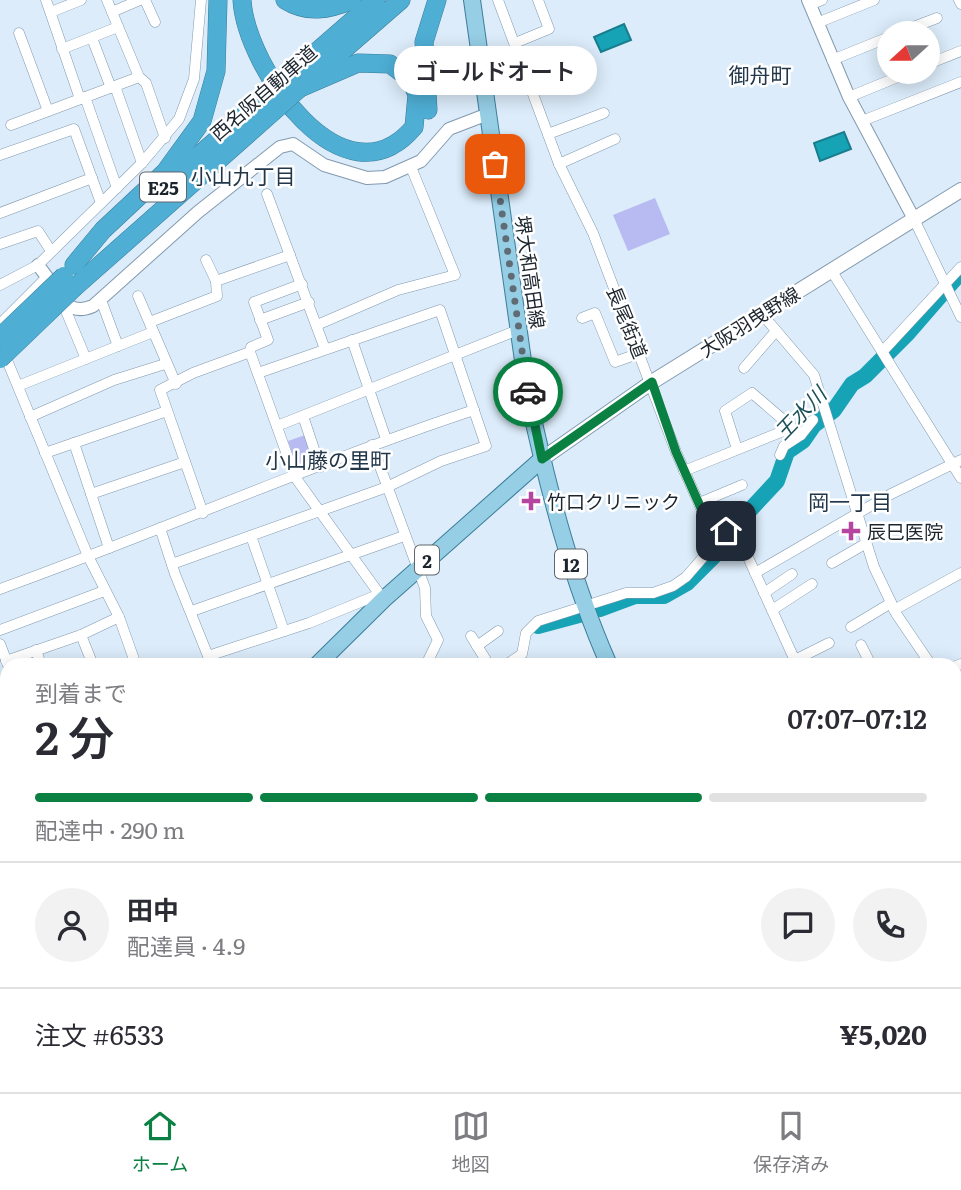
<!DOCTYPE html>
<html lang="ja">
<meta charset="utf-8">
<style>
:root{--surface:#fff;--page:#f2f2f3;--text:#2b2b33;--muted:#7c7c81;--line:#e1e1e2;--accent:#0b8043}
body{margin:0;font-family:Literata,"Noto Sans JP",serif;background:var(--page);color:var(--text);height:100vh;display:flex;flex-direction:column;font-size:26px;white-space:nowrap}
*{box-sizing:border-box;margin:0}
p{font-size:23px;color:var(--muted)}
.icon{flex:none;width:38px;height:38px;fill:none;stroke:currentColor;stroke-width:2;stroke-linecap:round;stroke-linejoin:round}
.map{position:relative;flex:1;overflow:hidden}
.panel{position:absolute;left:0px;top:658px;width:962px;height:434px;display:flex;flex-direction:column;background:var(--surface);border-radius:21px 21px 0 0;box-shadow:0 4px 18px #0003}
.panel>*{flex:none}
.needle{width:46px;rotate:249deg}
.buttons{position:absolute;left:877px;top:21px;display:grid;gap:14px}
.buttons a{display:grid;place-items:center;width:63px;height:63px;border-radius:50%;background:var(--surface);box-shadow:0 4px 18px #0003;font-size:35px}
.pin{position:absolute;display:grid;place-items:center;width:60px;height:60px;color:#fff;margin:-30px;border-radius:14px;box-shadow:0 4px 10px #0006}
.courier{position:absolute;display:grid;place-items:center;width:70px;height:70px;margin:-35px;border:5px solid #0b8043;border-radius:50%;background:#fff;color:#222;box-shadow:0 2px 9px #0007}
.bubble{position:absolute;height:49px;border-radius:24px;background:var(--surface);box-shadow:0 4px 18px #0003;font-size:23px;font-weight:600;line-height:49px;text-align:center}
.head em{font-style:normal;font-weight:600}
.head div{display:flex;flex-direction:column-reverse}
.head{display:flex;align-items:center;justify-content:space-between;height:119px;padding:0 35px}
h1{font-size:46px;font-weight:600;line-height:52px}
.bar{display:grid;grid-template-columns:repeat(4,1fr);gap:10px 7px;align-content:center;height:84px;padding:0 35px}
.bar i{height:9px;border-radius:5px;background:var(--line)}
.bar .selected{background:var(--accent)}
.bar p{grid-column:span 4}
.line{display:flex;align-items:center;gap:18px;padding:0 35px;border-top:2px solid var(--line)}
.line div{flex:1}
.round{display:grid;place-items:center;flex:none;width:74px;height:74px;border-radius:37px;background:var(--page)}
.tab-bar{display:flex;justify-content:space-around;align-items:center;height:98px;border-top:2px solid var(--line);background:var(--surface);font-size:19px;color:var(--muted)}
.tab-bar a{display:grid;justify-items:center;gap:4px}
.tab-bar .selected{color:var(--accent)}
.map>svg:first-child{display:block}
</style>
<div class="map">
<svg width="961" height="1092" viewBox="0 0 961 1092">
<rect width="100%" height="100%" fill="#dcecfa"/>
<g fill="#b8bbf1">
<path d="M655 198 670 234 628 251 613 215Z"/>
<path d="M305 435 315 461 314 465 298 469 288 441Z"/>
</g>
<g fill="#17a3b6" stroke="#187d8d" stroke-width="2">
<path d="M624 24 631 40 601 52 594 37Z"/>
<path d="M844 132 851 149 820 161 814 143Z"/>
</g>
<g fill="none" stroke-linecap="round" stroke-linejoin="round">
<path stroke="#187d8d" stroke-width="2.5" d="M956 1046 961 1044"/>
<g stroke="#17a3b6" stroke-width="16">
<path d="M600 609 635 596H664L687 583 720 550 736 525 777 481 787 452 803 441 814 425 834 410 852 384 865 376 908 333 954 280"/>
<path d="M538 626 579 615"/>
<path d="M542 1085 548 1092"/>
</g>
<g stroke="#829aaf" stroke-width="11">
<g id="minor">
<path d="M46 0 80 99"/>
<path d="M107 0 139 77 146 83 165 138"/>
<path d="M145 0 155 22"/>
<path d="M498 0 559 164 593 233 676 452 704 515 741 542 797 665"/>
<path d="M959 0 961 4"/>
<path d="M810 5 822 0"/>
<path d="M51 12 81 0"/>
<path d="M112 12 140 0"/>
<path d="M817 23 874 0"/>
<path d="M19 33 48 111"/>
<path d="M898 33 937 18"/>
<path d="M92 38 111 88"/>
<path d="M515 43 549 29 538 0"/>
<path d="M62 49 118 27"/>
<path d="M832 60 889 37"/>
<path d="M928 64 961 51"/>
<path d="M115 86 142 163"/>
<path d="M85 97 117 188"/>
<path d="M849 97 910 72"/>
<path d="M862 121 961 82"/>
<path d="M11 125 139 77"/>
<path d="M548 134 604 113"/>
<path d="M0 155 74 129 101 203"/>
<path d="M559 164 615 139"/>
<path d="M267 194 325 349"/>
<path d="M0 213 92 178"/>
<path d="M914 219 961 317"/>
<path d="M0 244 38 231 51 251"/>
<path d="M831 270 961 478"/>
<path d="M216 281 290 255"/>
<path d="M0 285 38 265 142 163 179 119 194 79 201 0"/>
<path d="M138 296 176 384"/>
<path d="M101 300 118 346"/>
<path d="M64 306 86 359"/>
<path d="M762 314 814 375 874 567 897 615 931 665"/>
<path d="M582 318 595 313 615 362 640 353"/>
<path d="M260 320 309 302"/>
<path d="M150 322 217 296 216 281 206 260"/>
<path d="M0 324 47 277"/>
<path d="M317 325 398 290 455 275 411 167"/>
<path d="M352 340 386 439"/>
<path d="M883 351 961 267"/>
<path d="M250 352 295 477 383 599"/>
<path d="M4 353 88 556 119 617 136 665"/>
<path d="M744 368 776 331"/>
<path d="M18 386 153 332"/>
<path d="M303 416 320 467"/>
<path d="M30 417 114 380 165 364"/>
<path d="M277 426 518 330"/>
<path d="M74 443 109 548"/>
<path d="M372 445 425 588 426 616 438 640 426 665"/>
<path d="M737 449 725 411 752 393 801 435"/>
<path d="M45 453 167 411"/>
<path d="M780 455 784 446 801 435 813 420"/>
<path d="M684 471 791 428"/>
<path d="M91 494 185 462"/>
<path d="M699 503 742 485"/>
<path d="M203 513 160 390 193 373 250 352 251 347 268 340 254 302 302 284"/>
<path d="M160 528 175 574 208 656 309 623 380 594"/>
<path d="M251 536 284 631"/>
<path d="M832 563 865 544"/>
<path d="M172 564 387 487 441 461 486 446 440 310 258 373"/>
<path d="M755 573 891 494 961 460"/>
<path d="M0 589C159 532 314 463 474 410"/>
<path d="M764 593 792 574"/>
<path d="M772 610 812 584"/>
<path d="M894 610 961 573"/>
<path d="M192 611 404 536"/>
<path d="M851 627 891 603"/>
<path d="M0 630 104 591"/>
<path d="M81 635 93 665"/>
<path d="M471 636 489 665"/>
<path d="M0 644 8 665"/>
<path d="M861 645 871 665"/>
<path d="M477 646 498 631"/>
<path d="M36 650 41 665"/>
<path d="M795 660 829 643"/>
<path d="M6 661 81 635 119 617"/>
<path d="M506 665 522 654 526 633 538 621 626 593H653L673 586 686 577 726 531"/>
<path d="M956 666 961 664"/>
<path d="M0 705 7 701"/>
<path d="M956 730 961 740"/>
<path d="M956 784 961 797"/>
<path d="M0 795 7 793"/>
<path d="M0 861 7 876"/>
<path d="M956 1002 961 999"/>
<path d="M190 1085 192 1092"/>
<path d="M255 1085 257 1092"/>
<path d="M323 1085 325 1092"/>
<path d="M380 1085 382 1092"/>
<path d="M486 1085 488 1092"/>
<path d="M627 1085 630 1092"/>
<path d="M729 1085 732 1092"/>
<path d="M756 1085 759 1092"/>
<path d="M948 1085 952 1092"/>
<path d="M22 1092 27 1085"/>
<path d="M424 1092 449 1085"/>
<path d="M607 1092 618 1085"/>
<path d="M794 1092 813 1085"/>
</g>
</g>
<g stroke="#829aaf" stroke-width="14">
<g id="tertiary">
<path d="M808 0 849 97 914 219"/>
<path d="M38 265 67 304C75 311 84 310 93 306L198 212 280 147 293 144 324 165 367 178 385 177 421 161 449 129 488 114"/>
<path d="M956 898 961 896"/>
</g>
</g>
<g stroke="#829aaf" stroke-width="16">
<path id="secondary" d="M542 459 652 382 961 190"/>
</g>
<g stroke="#3c7e9a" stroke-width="18">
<g id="primary">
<path d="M472 0 528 396C548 488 571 579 609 665"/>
<path d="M317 665 384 599 542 459"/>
<path d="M0 955 7 949"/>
<path d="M826 1085 829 1092"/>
</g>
</g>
<g stroke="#3c7e9a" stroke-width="19">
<g id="motorway">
<path d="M242 0C246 68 344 210 414 127L417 95 411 80 390 64 358 63 300 88"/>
<path d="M285 0C307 14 329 10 352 0"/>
<path d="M290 75 376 0"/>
<path d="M310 79 401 0"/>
<path d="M428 110 424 42 437 0"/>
<path d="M165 185 263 99"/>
<path d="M74 265 103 230 165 172 202 121 216 71 218 0"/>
<path d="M75 287 273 112"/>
</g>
</g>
<use href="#minor" stroke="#fff" stroke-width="10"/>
<use href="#tertiary" stroke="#fff" stroke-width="12"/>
<use href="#secondary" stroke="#fff" stroke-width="14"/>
<use href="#primary" stroke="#95cee5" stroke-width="16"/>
<use href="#motorway" stroke="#4eaed4" stroke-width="18"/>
<g stroke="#3c7e9a" stroke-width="19" stroke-linecap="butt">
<g id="motorway-bridge">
<path d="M263 99 290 75"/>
<path d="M273 112 300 88"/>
<path d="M0 337 64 276"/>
<path d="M0 359 75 287"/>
</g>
</g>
<use href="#motorway-bridge" stroke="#4eaed4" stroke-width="18"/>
</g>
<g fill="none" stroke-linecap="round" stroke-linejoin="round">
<path stroke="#5f6b75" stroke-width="7" stroke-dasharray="0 12.6" d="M495 164 528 392"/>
<path stroke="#0b8043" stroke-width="9" d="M528 392 542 459 652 382 676 452 704 515 726 531"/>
</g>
<g fill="#b645a0" stroke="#fff" stroke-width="2.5">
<path d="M527.5 490.5h7v7h7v7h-7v7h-7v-7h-7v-7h7z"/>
<path d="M847.5 520.5h7v7h7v7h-7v7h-7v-7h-7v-7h7z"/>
</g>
<g text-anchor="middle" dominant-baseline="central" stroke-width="5" stroke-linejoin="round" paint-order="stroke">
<g fill="#fff" stroke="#60666d" stroke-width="2">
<rect x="140" y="172.5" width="46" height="29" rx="5"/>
<rect x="415" y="545.5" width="24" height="29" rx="5"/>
<rect x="555" y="549.5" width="32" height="29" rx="5"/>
</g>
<g font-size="18" font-weight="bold" fill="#1c252e">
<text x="163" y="187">E25</text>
<text x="427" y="560">2</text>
<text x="571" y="564">12</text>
</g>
<g font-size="19" fill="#1c252e" stroke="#fff">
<text transform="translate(263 92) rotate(-41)">西名阪自動車道</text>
<text transform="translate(531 272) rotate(82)">堺大和高田線</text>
<text transform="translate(749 321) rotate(-32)">大阪羽曳野線</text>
<text transform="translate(628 322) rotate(68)">長尾街道</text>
</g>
<g font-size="19" fill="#1c252e" stroke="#fff" text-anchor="start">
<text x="547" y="501">竹口クリニック</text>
<text x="867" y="531">辰巳医院</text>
</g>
<g font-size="21" fill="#223749" stroke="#fff">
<text x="760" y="73">御舟町</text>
<text x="243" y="174">小山九丁目</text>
<text x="328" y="458">小山藤の里町</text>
<text x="850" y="500">岡一丁目</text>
</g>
<g font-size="21" font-style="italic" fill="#1d5159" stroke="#fff">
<text transform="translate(799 412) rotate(-46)">王水川</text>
</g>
</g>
</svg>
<div class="buttons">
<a><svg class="needle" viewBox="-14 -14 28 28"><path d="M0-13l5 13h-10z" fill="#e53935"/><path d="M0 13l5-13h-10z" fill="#7c7c81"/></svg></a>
</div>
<div class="pin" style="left:495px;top:164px;background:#ea580c"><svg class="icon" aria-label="bag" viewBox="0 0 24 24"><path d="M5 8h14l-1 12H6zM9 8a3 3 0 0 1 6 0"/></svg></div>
<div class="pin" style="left:726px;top:531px;background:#1f2937"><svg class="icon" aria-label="home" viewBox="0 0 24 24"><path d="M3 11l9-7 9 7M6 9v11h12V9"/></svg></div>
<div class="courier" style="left:528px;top:392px"><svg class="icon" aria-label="car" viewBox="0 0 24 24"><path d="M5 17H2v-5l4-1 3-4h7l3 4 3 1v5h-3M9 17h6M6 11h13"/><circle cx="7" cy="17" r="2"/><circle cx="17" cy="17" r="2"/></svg></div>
<div class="bubble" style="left:394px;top:46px;width:203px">ゴールドオート</div>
<section class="panel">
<div class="head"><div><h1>2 分</h1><p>到着まで</p></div><em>07:07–07:12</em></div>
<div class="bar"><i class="selected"></i><i class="selected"></i><i class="selected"></i><i></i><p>配達中 · 290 m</p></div>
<div class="line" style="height:126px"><a class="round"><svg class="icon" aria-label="person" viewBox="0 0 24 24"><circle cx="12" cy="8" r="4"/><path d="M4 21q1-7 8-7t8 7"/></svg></a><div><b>田中</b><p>配達員 · 4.9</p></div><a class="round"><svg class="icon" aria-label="chat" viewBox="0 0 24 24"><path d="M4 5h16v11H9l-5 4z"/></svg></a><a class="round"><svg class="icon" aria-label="phone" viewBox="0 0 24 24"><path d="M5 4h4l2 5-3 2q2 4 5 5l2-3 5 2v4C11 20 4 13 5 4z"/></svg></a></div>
<div class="line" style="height:91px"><div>注文 #6533</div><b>¥5,020</b></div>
</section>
</div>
<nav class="tab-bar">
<a class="selected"><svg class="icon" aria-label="home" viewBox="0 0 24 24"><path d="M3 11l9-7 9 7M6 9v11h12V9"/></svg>ホーム</a>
<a><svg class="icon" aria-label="map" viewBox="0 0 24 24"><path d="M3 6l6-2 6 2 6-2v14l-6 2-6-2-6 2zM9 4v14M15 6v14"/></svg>地図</a>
<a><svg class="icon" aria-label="saved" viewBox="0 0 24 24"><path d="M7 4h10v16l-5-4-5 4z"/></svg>保存済み</a>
</nav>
